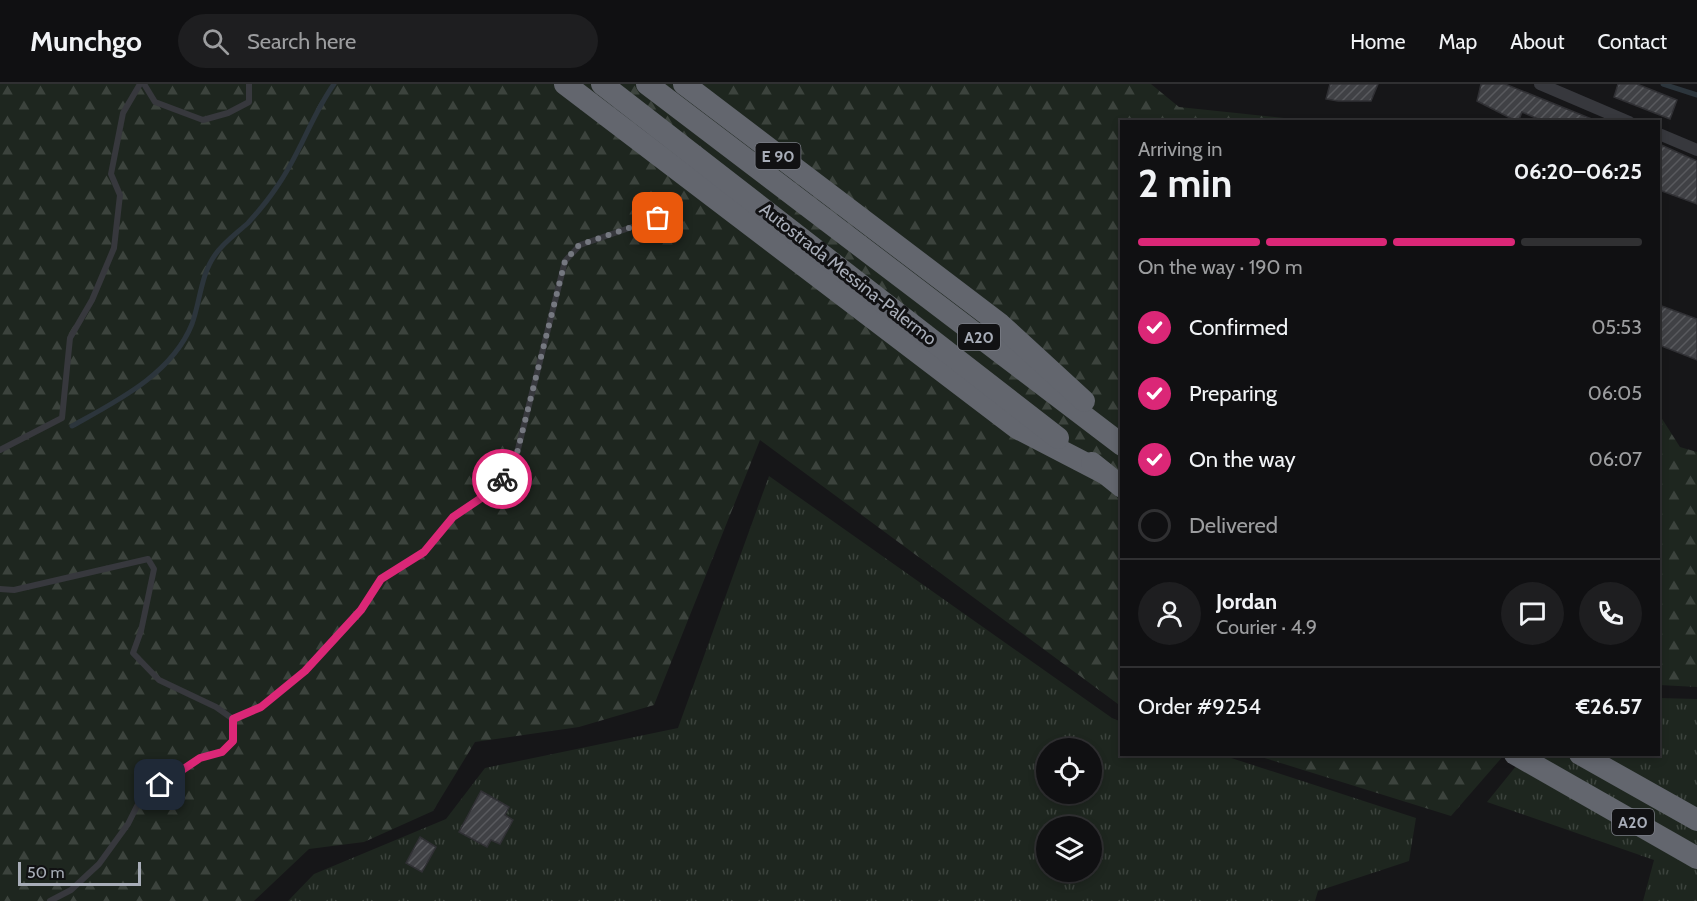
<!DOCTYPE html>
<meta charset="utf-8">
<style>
:root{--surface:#101012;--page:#1e1e20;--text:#f1f3f6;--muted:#9c9d9f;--line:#303032;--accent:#db2777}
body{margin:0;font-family:Cabin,sans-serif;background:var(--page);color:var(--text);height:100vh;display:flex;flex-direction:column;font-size:22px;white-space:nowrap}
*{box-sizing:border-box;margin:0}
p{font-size:20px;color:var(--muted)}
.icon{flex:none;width:33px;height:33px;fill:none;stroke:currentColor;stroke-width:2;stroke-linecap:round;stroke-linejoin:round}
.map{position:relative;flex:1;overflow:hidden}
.panel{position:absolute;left:1120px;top:36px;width:540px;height:636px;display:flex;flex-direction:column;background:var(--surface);border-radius:0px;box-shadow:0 3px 9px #0003,0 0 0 2px var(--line)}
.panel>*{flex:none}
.buttons{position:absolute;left:1036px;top:654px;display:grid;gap:12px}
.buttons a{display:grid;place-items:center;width:66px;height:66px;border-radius:50%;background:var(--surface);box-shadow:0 3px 9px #0003,0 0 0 2px var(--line);font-size:30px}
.scale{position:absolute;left:18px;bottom:15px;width:123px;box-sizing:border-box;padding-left:6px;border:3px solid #a8adb8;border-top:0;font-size:16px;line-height:21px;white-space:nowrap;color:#a8adb8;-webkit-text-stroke:4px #111113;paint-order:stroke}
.pin{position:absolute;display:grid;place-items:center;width:51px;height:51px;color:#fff;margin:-26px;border-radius:12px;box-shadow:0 3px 9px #0006}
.courier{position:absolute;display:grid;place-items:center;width:60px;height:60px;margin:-30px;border:4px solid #db2777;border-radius:50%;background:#fff;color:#222;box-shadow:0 2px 8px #0007}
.headline em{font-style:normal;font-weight:800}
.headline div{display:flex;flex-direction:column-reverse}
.headline{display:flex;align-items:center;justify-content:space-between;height:102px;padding:0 18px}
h1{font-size:39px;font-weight:800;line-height:45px}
.bar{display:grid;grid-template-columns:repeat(4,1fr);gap:9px 6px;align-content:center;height:72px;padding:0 18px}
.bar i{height:8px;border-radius:4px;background:var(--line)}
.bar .active{background:var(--accent)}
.bar p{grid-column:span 4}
.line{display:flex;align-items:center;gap:15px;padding:0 18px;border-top:2px solid var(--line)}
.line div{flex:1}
.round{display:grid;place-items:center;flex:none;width:63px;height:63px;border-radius:32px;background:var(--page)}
ol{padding:0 18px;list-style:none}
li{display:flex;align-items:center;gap:18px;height:66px}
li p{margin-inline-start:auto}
li .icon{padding:6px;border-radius:50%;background:var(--accent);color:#fff;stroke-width:4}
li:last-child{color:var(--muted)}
li i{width:33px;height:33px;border:3px solid var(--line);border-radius:50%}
header{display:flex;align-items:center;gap:36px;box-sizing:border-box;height:84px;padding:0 30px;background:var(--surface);border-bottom:2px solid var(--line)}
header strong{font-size:28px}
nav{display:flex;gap:33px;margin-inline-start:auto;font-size:21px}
.search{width:420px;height:54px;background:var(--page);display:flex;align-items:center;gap:15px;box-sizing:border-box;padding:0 21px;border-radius:33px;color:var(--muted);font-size:22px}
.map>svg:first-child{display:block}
</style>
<header>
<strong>Munchgo</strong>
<div class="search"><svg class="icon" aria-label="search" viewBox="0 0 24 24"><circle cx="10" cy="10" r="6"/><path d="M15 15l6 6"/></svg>Search here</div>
<nav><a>Home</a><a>Map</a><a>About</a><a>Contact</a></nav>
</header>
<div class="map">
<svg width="1697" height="817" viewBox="0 0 1697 817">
<defs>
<pattern id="grass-tufts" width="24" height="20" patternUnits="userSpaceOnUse" patternTransform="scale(1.5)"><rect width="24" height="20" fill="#1e261f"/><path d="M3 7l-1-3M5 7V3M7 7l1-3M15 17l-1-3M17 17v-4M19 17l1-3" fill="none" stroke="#3c433d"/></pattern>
<pattern id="forest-firs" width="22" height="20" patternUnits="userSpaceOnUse" patternTransform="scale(1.5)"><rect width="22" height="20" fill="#1e261f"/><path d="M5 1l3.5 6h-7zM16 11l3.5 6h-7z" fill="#3c433d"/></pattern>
<pattern id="building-hatch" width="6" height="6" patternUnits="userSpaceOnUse" patternTransform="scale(1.5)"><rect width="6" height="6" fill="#404145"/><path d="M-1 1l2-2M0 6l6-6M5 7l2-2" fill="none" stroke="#595a5e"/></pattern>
</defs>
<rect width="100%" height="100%" fill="#161618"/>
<g fill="url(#grass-tufts)" fill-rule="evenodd">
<path d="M769 392 1112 634 1122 638V670L1222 671 1416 734 1409 777 1318 807 1315 817H288L314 790 446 735 485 684 678 644ZM1047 664H1092V710H1047ZM1047 742H1092V788H1047Z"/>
<path d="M1659 614 1697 615V817H1643L1654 776 1487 718 1525 671 1659 670Z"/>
</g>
<g fill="url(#forest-firs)">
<path d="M0 0H1151L1179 23 1312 37 1122 38V623L760 356 654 621 579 643 475 658 433 727 364 758 309 765 254 817H0Z"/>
<path d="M1659 330 1680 363 1697 368V603L1659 601Z"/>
<path d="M1255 671H1504L1451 732Z"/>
</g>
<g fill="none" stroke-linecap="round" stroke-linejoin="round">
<g stroke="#2c353c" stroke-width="5">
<path d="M1663 0 1697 11"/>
<path d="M72 342C117 317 172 290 192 240 200 218 201 190 215 171 223 159 237 149 248 139 258 128 268 116 276 104 300 71 311 32 334 0"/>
</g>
</g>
<g fill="url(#building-hatch)" stroke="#303034" stroke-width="1.5">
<path d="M1330 0H1378L1371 17H1338L1326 15Z"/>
<path d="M1481 0H1505L1599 38H1545L1522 28 1518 38 1477 17Z"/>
<path d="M1618 0H1637L1677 16 1670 35 1614 13Z"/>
<path d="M1659 60 1697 77V120L1659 106Z"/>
<path d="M1659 221 1697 235V276L1659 261Z"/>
<path d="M481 707 509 723 505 731 513 736 500 760 491 756 487 763 459 748Z"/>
<path d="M420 753 436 763 422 788 406 779Z"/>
</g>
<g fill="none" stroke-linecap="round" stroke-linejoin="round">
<g stroke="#37383d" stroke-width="6">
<path d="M144 0 155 18 203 36 228 29 249 18V0"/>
<path d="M0 366 62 334 70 254 92 216 114 164 120 111 111 90 123 29 140 0"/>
<path d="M0 505 14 506 148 475 154 485 141 547 133 569 159 596 216 623 233 635V658L222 668 199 674 141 714 128 740 99 780 71 806 50 817"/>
<path d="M233 635 261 623 305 587 361 526 381 495 425 468 453 433 496 404 515 377 565 177 580 161 658 134"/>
</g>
<g stroke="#37383d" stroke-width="12">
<path d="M1540 0 1629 38"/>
<path d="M1659 50 1697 66"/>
</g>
<g stroke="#63666e" stroke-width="22">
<path d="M565 0 1017 344 1104 389"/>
<path d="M602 0 1058 354"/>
<path d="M647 0 1122 361"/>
<path d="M684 0 1000 240 1084 317"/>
<path d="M1092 379 1122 403"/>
<path d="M1515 670 1697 774"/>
<path d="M1580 670 1697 736"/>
</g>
</g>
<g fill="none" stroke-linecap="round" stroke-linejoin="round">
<path stroke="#757880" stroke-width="6" stroke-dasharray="0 10.8" d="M502 395 515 377 565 177 579 161 658 134"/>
<path stroke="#db2777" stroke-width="8" d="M160 701 200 674 222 668 233 657V635L261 623 305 587 361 526 381 495 424 468 453 433 496 404 502 395"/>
</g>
<g text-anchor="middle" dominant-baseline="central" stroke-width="6" stroke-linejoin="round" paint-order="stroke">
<g fill="#111113" stroke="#7b7e86" stroke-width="1.5">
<rect x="755.5" y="59" width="45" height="26" rx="4.5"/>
<rect x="958" y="240" width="42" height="26" rx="4.5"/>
<rect x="1612" y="725" width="42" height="26" rx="4.5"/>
</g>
<g font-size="16" font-weight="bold" fill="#a8adb8">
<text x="778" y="72">E 90</text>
<text x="979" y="253">A20</text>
<text x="1633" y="738">A20</text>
</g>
<g font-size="18" fill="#a8adb8" stroke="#111113">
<text transform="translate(848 190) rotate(38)">Autostrada Messina-Palermo</text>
</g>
</g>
</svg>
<div class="buttons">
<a><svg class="icon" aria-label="locate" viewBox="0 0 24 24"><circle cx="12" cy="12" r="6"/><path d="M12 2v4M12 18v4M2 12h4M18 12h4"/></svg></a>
<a><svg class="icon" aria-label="layers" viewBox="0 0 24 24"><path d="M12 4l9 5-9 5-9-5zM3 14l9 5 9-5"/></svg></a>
</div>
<div class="scale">50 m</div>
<div class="pin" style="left:658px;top:134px;background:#ea580c"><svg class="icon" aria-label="bag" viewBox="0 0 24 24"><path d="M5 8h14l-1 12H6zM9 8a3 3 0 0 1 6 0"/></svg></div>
<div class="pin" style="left:160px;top:701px;background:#1f2937"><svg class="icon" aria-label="home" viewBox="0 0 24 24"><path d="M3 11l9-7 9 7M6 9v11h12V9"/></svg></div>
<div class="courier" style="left:502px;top:395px"><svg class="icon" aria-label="bike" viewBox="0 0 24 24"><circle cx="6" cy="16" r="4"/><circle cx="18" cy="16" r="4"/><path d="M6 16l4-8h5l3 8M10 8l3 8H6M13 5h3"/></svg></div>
<section class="panel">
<div class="headline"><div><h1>2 min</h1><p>Arriving in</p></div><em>06:20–06:25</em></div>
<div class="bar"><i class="active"></i><i class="active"></i><i class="active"></i><i></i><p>On the way · 190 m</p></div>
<ol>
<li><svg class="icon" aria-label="check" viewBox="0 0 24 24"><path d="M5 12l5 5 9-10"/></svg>Confirmed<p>05:53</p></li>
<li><svg class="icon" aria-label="check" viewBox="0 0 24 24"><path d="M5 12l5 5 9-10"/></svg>Preparing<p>06:05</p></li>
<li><svg class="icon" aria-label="check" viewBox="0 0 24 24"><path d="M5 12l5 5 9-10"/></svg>On the way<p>06:07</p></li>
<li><i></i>Delivered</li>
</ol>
<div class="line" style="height:108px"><a class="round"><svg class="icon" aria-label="person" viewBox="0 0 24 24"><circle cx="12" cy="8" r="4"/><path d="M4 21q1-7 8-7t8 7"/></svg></a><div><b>Jordan</b><p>Courier · 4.9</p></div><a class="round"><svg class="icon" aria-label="chat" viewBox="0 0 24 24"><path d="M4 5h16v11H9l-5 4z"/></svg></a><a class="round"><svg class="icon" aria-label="phone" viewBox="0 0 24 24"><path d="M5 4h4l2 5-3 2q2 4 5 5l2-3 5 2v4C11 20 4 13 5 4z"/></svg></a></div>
<div class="line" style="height:78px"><div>Order #9254</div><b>€26.57</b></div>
</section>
</div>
